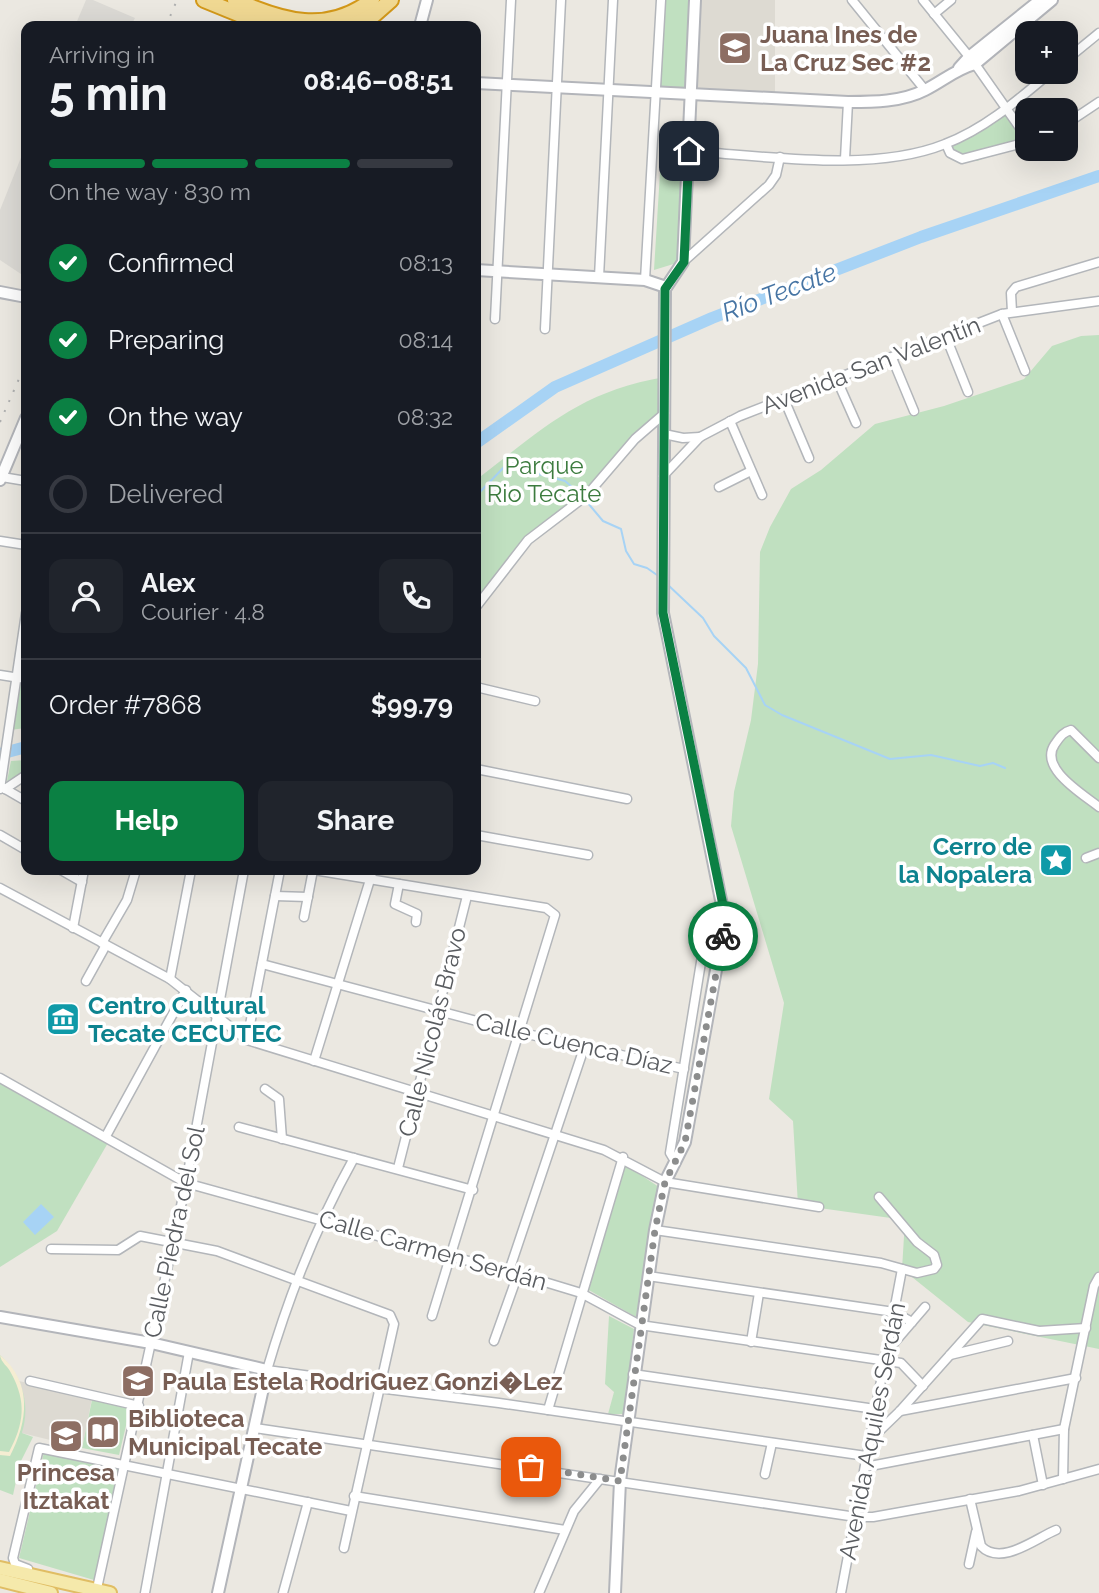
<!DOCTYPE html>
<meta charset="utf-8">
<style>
:root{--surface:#171b24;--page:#20242c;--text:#f1f3f6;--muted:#9ea1a6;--line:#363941;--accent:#0b8043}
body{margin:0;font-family:Raleway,sans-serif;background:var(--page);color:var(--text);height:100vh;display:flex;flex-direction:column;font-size:26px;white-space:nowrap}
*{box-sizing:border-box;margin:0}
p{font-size:23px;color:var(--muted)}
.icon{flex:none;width:38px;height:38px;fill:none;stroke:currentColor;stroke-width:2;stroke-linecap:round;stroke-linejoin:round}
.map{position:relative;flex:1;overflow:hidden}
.details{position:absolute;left:21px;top:21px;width:460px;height:854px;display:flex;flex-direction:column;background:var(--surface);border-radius:14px;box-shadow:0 7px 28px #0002}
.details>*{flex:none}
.buttons{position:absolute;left:1015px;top:21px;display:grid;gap:14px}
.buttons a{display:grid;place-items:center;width:63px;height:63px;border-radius:14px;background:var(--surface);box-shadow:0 7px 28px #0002;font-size:35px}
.pin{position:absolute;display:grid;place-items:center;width:60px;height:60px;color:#fff;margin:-30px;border-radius:14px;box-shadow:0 4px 10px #0006}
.courier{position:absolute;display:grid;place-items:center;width:70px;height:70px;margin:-35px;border:5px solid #0b8043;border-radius:50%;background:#fff;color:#222;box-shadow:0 2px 9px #0007}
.overview em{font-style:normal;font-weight:700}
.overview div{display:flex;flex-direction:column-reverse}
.overview{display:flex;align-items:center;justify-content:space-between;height:119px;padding:0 28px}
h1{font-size:46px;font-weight:700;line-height:52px}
.bar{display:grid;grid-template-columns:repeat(4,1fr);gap:10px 7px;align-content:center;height:84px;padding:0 28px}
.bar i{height:9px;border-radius:5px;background:var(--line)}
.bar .on{background:var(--accent)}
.bar p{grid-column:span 4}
.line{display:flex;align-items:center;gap:18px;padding:0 28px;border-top:2px solid var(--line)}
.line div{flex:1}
.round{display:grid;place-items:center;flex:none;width:74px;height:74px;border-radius:14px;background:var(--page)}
ol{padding:0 28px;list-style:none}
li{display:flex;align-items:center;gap:21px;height:77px}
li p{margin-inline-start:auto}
li .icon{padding:7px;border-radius:50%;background:var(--accent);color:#fff;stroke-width:4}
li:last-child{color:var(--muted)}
li i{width:38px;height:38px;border:4px solid var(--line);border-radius:50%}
.cta{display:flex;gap:14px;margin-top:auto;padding:14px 28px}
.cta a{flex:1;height:80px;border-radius:14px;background:var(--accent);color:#fff;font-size:28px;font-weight:700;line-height:80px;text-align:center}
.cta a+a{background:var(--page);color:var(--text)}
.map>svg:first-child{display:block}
</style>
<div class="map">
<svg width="1099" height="1593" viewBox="0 0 1099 1593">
<rect width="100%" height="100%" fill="#ebe8e1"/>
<g fill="#dcdad5">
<path d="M86 0H93L135 18 131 26H75Z"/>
<path d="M26 145V270L24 276 0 260V210Z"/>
</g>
<g fill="#dddad2">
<path d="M698 0H775V98L694 96Z"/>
<path d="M19 1381 92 1398 82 1448 22 1433 25 1402Z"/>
</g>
<g fill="#c0e0c0">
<path d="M665 0H690L686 90 658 87Z"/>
<path d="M1007 108 1027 142 977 161H954L950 143Z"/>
<path d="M662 141 686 144 680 262 654 270Z"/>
<path d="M1099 335V1349L968 1322 902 1269 905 1220 798 1205 793 1121 769 1099 784 1003 731 826 734 792 751 720 758 664 760 552 770 527 791 489 821 470 875 424 944 406 1024 379 1052 346 1081 336Z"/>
<path d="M665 377V418L648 430 597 488 541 530 476 608V480C543 429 578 392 665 377Z"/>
<path d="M18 681 26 683V728L10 730Z"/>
<path d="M26 760V771L7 781 11 761Z"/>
<path d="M0 1081 109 1141 57 1231 0 1267Z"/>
<path d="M624 1164 659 1187 636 1317 587 1289Z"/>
<path d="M609 1316 634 1329 624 1414H608L614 1392 605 1384Z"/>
<path d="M0 1355C22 1375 31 1404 22 1433L33 1437 20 1463 13 1495 0 1490Z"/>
<path d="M92 1400 130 1409 119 1455 82 1448Z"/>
<path d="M44 1452 119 1468 94 1580 19 1558Z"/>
</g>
<path fill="#f5edd2" d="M0 1355C33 1382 28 1422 10 1456L0 1455V1451L9 1452C24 1424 27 1402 11 1373 8 1366 1 1363 0 1355Z"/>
<path fill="#a7d3f5" d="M41 1204 54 1217 35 1235 23 1222Z"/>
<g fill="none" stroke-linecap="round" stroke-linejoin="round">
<g stroke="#a7d3f5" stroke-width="2">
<path d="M476 496 511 460 539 474 565 481 580 494"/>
<path d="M587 502 603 521 621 529 626 551 634 564 647 568 657 575"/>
<path d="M667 584 703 618 714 636 746 668 765 705 782 715 890 759 931 755 980 766 993 763 1005 768"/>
</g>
<g stroke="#a7d3f5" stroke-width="12">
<path d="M476 443 555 387 712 318 921 237 1099 176"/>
<path d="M0 754 26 747"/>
</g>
<g stroke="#b3b6ba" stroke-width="11">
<g id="street">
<path d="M852 0 925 90"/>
<path d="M923 0 975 64 1027 138"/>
<path d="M934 14 951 0"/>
<path d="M1066 60 1099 33"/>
<path d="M1066 124 1099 102"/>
<path d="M946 144 950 153 962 159 1027 142"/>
<path d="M689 151C766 156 873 173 945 144 985 129 1019 99 1051 72"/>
<path d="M845 159 848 102"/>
<path d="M683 262 769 185 776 175 780 157"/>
<path d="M599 277 613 0"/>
<path d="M645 280 661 0"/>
<path d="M1012 312 1011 293 1016 287 1099 262"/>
<path d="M1002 314 1025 371"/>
<path d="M495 319 511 0"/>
<path d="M545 329 561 0"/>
<path d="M946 337 968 392"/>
<path d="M892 358 914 411"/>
<path d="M837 380 856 423"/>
<path d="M784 399 809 458"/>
<path d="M730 421 762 495"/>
<path d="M664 434 683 438 700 437"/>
<path d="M663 476 700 437 740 416 1002 314 1099 301"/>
<path d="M2 477 26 481"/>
<path d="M719 487 751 471"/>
<path d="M0 541 26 545"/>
<path d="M476 607 528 540 587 495 635 439 665 413"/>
<path d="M0 675 26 679"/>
<path d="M476 687 535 701"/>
<path d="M1099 758 1071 730C1063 732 1060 737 1055 744 1038 768 1083 794 1099 807"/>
<path d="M476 769 627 799"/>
<path d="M0 786 26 801"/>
<path d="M0 789 26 613"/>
<path d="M5 789 26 775"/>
<path d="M0 835 26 850"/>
<path d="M476 835 588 855"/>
<path d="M1086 858 1099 853"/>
<path d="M61 870 82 882"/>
<path d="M314 870 546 908 555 915 432 1316"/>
<path d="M399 884 395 904 417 914 416 922"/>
<path d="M0 888 170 979 247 1040 604 1150 665 1182 819 1207"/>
<path d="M275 896 308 897"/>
<path d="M304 917 313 870"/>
<path d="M73 928 84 870"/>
<path d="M102 943 127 900 136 870"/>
<path d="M262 964 518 1032 684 1069"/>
<path d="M170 979 191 870"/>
<path d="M86 981 106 945"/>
<path d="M247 1040 280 870"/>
<path d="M314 1061 373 870"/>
<path d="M0 1078 186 1183 548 1283 581 1293 640 1325 901 1363 923 1386"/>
<path d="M265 1089 279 1099 282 1139"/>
<path d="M239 1127 473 1190"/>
<path d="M106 1136 186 990"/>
<path d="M676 1163 670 1153 702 956 712 937 724 932"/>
<path d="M398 1168 467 896"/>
<path d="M655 1230 881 1263 917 1273 934 1269 937 1265 934 1255 917 1242 879 1197"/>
<path d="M51 1249 118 1250 140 1236 217 1251 390 1315 394 1324 344 1548"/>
<path d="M509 1271 584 1048"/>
<path d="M648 1276 894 1312 912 1322"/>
<path d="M494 1341 518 1274"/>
<path d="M751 1342 759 1293"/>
<path d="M888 1350 925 1307"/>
<path d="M950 1355 1008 1341"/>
<path d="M633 1374 875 1409"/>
<path d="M311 1376 267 1370C289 1295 316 1226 354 1158"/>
<path d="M30 1381 139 1406"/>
<path d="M378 1388 499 1403 866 1456"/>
<path d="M548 1410 623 1157"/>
<path d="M900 1411 1076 1378"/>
<path d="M255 1428 856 1517H873L1019 1491 1099 1469"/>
<path d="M1033 1435 1043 1485"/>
<path d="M871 1439 900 1411 982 1319 1039 1331 1086 1328"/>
<path d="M865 1467 1064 1429"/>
<path d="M765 1474 772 1443"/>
<path d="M1063 1479 1064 1429 1094 1286 1099 1277"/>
<path d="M354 1496 565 1530"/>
<path d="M970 1499 981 1546C1001 1567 1036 1538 1056 1530"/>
<path d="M969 1564 976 1532"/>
<path d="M28 1569 15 1564 13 1558 39 1448 351 1511"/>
<path d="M96 1593 186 1183 244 870"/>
<path d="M145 1593 189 1352"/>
<path d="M283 1593 308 1502"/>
<path d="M539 1593 574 1511 600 1479"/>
<path d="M841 1593 902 1269"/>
</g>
</g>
<g stroke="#b3b5ba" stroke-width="14">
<g id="secondary">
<path d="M420 26 427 0"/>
<path d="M959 68 969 57 1040 0"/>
<path d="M476 83 848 102C873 102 902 102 925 90 943 81 956 69 975 64L1052 0"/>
<path d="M476 270 645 280 666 287"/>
<path d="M0 292 26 297"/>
<path d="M0 480 26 418"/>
<path d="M0 1317 151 1343 267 1370 218 1593"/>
<path d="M615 1593 620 1481 655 1230 665 1182 685 1142 725 920 663 613 665 289 683 262 695 0"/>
</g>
</g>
<g stroke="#e0bd64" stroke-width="16">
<g id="primary">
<path d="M0 1568 110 1593"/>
<path d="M0 1580 51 1593"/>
</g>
</g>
<g stroke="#d39819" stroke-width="18">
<g id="highway">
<path d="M204 0 268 26"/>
<path d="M235 0C282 21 327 35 372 0"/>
<path d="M352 26 374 15 391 0"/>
</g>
</g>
<use href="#street" stroke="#fff" stroke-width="8"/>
<use href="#secondary" stroke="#fff" stroke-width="10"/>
<use href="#primary" stroke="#f5e9ab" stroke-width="12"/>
<use href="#highway" stroke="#f0d892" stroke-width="14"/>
<g stroke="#afb0b0" stroke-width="2" stroke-dasharray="2 9" stroke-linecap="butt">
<path d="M166 26 177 0"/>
<path d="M0 422 26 363"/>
</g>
</g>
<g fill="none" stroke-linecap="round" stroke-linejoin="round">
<path stroke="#8c8d8d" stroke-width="7" stroke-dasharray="0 12.6" d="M531 1467 620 1481 655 1230 665 1182 685 1142 723 936"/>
<path stroke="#0b8043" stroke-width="9" d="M689 151 684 262 665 289 663 613 723 905V936"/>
</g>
<defs>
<g id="school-square" transform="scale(1.75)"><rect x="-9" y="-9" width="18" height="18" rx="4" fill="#8d6e63" stroke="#fff"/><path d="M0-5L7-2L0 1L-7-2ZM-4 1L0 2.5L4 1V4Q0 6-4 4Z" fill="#fff"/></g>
<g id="sight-square" transform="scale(1.75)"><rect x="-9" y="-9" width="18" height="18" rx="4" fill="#0f9aa8" stroke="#fff"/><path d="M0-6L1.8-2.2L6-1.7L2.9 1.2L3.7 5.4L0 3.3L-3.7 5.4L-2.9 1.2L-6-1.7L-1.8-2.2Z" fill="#fff"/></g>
<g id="museum-square" transform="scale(1.75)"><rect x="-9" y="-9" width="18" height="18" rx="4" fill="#0f9aa8" stroke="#fff"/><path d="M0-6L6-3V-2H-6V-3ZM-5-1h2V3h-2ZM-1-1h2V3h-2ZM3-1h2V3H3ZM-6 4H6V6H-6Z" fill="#fff"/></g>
<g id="library-square" transform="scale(1.75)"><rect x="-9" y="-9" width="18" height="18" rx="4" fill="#8d6e63" stroke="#fff"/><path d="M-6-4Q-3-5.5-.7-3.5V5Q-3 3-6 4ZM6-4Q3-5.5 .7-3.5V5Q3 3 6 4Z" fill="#fff"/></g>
</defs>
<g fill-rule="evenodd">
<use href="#school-square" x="735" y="48"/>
<use href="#sight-square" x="1056" y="860"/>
<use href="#museum-square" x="63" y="1019"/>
<use href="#school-square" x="138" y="1381"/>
<use href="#library-square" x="103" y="1432"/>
<use href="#school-square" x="66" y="1436"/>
</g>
<g text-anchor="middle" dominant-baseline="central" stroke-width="7" stroke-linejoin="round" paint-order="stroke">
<g font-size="24" font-weight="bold" fill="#785e54" stroke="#fff" text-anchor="start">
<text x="760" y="34">Juana Ines de<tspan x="760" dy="28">La Cruz Sec #2</tspan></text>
<text x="162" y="1381">Paula Estela RodriGuez Gonzi�Lez</text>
<text x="128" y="1418">Biblioteca<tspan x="128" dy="28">Municipal Tecate</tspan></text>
<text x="66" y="1472" text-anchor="middle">Princesa<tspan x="66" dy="28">Itztakat</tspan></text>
</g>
<g font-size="24" fill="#595c60" stroke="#fff">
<text transform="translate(871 365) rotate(-21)">Avenida San Valentín</text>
<text transform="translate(432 1032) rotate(-76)">Calle Nicolás Bravo</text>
<text transform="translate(574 1043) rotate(13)">Calle Cuenca Díaz</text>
<text transform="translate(174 1232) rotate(-78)">Calle Piedra del Sol</text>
<text transform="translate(433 1250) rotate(16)">Calle Carmen Serdán</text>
<text transform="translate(872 1431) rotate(-79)">Avenida Aquiles Serdán</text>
</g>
<g font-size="24" fill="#3d7c3f" stroke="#fff">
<text x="544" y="465">Parque<tspan x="544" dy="28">Rio Tecate</tspan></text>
</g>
<g font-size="24" font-weight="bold" fill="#0d838f" stroke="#fff" text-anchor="end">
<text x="1032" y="846">Cerro de<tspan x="1032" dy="28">la Nopalera</tspan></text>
<text x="88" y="1005" text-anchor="start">Centro Cultural<tspan x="88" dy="28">Tecate CECUTEC</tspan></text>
</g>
<g font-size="26" font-style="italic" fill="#4775a4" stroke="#fff">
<text transform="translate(779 292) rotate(-21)">Río Tecate</text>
</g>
</g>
</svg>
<div class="buttons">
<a>+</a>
<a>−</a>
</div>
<div class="pin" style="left:531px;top:1467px;background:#ea580c"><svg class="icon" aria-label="bag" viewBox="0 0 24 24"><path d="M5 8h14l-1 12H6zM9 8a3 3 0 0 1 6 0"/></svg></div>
<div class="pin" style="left:689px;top:151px;background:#1f2937"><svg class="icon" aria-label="home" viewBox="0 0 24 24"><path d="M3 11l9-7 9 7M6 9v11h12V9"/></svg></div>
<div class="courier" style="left:723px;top:936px"><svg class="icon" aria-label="bike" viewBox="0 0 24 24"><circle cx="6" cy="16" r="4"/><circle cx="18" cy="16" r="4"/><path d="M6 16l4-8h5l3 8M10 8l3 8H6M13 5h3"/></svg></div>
<section class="details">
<div class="overview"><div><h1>5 min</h1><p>Arriving in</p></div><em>08:46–08:51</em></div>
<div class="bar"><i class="on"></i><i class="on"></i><i class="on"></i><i></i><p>On the way · 830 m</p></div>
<ol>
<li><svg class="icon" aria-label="check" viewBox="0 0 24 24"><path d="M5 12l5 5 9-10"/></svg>Confirmed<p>08:13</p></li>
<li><svg class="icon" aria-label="check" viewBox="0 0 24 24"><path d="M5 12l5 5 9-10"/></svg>Preparing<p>08:14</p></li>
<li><svg class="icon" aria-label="check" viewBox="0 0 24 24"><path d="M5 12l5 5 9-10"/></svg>On the way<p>08:32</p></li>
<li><i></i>Delivered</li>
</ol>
<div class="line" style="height:126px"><a class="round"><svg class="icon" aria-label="person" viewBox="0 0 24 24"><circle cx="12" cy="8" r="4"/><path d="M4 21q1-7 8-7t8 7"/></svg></a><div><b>Alex</b><p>Courier · 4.8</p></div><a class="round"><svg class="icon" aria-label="phone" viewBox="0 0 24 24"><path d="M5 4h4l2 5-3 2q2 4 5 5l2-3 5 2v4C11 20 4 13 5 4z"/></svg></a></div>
<div class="line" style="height:91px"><div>Order #7868</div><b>$99.79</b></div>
<div class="cta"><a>Help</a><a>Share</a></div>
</section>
</div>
